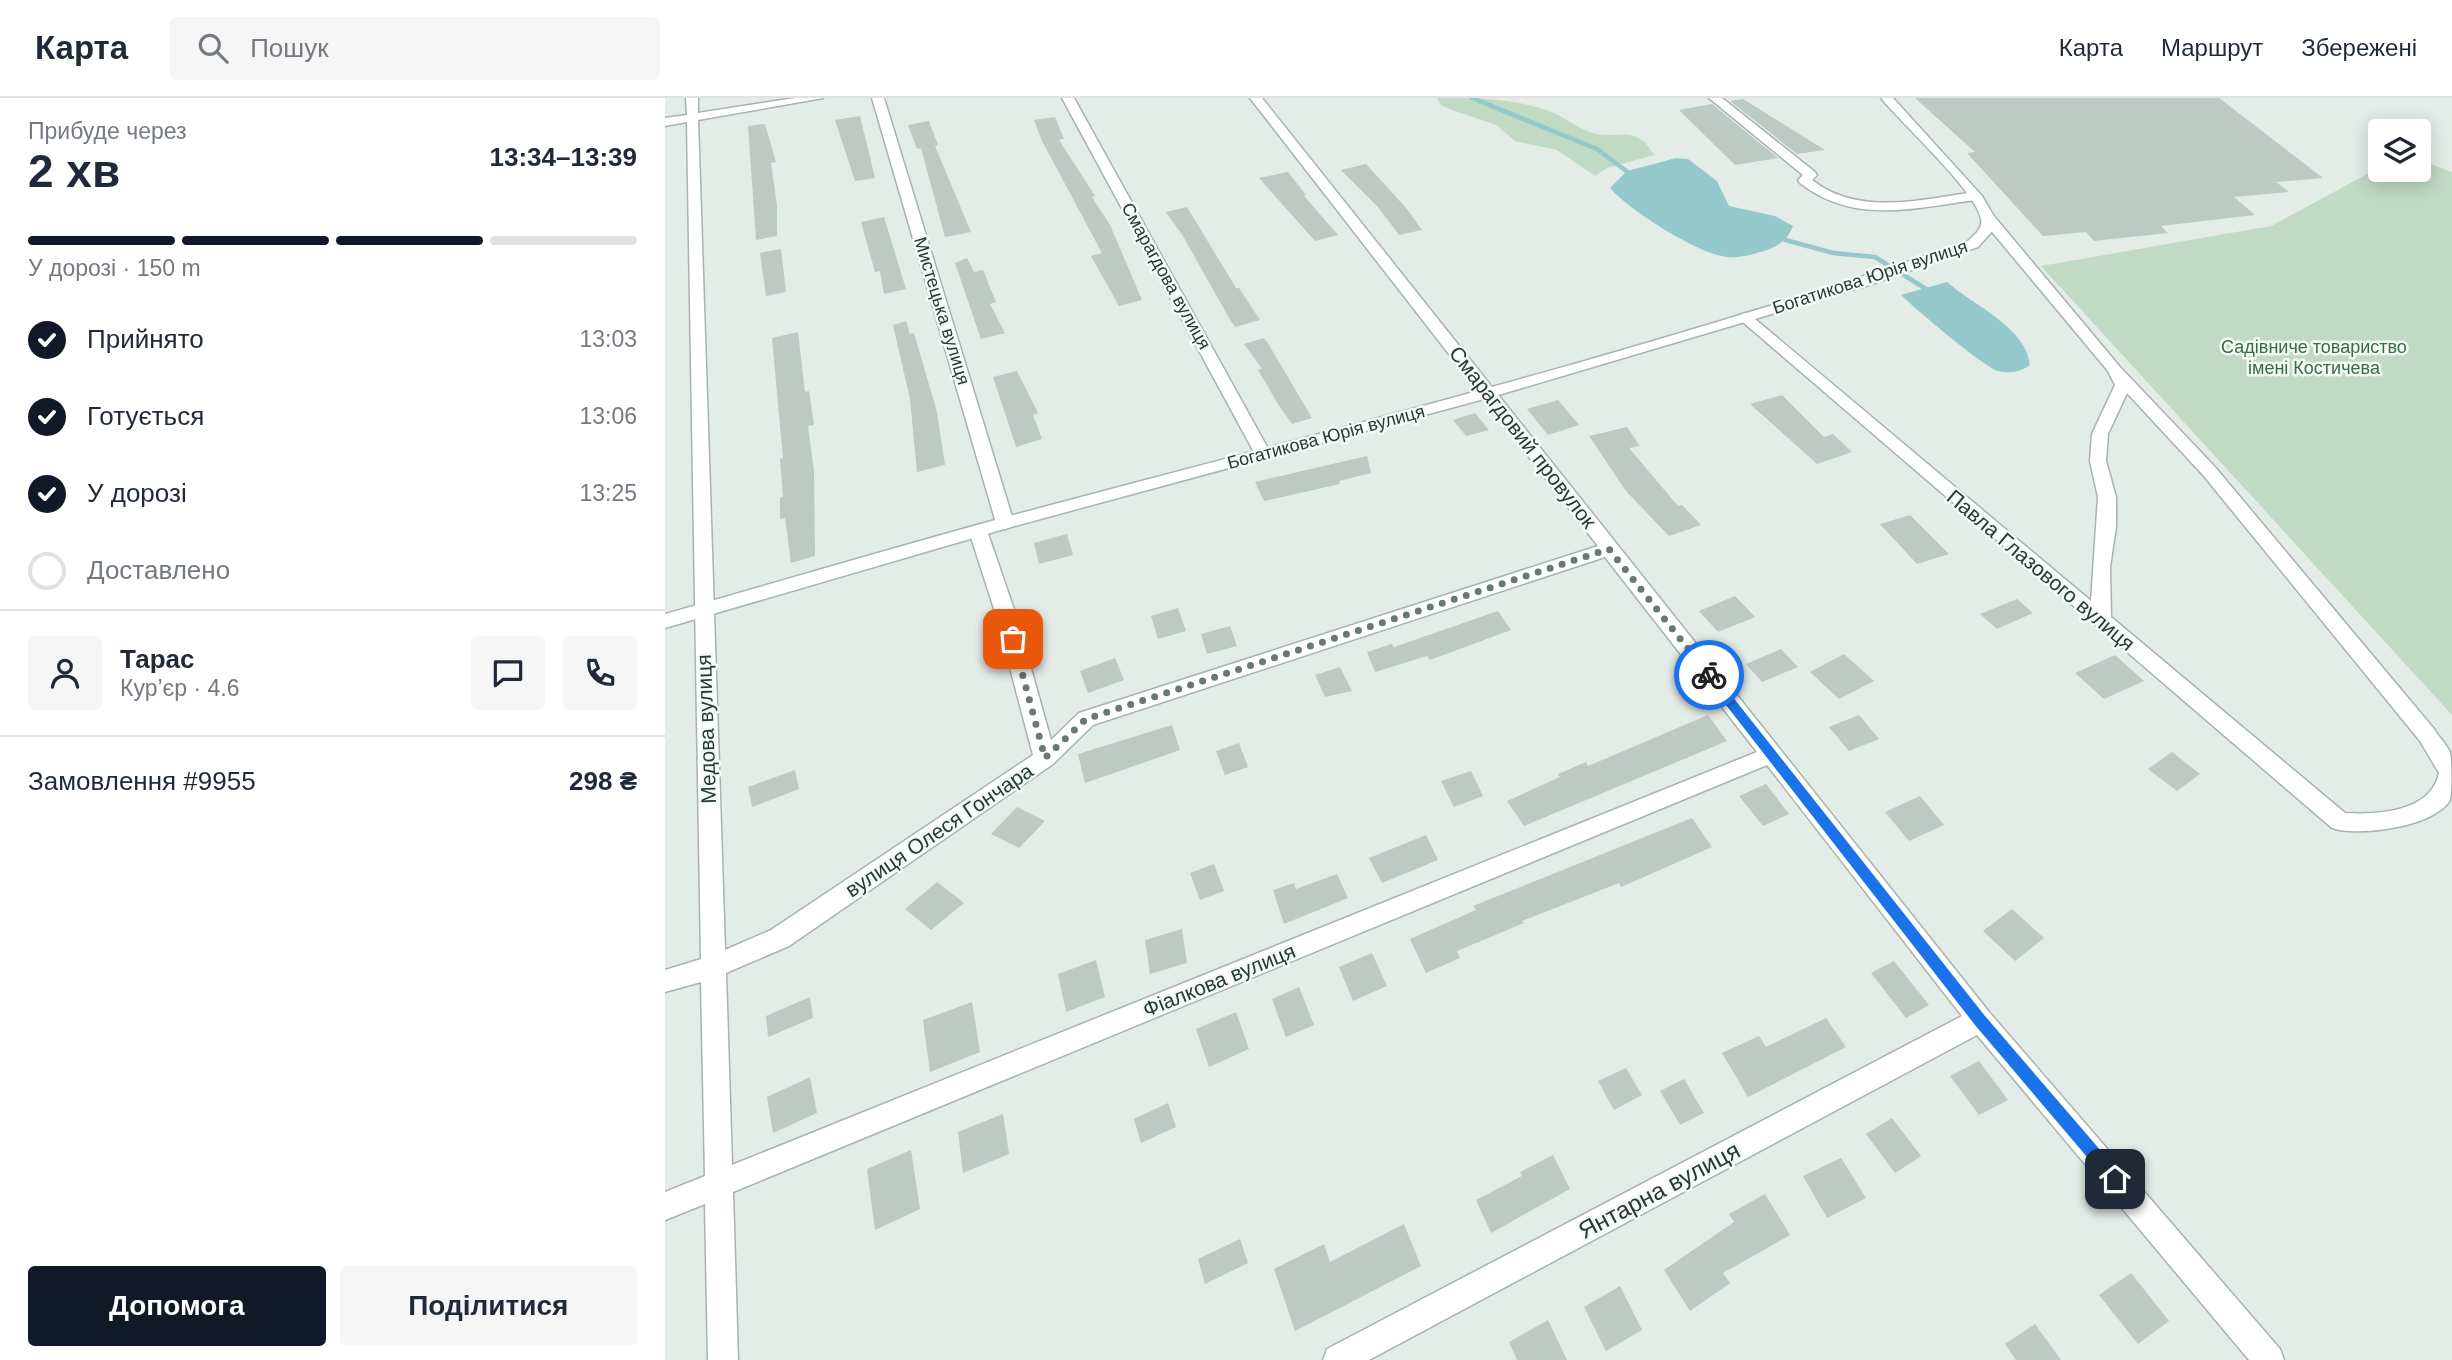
<!DOCTYPE html>
<html lang="uk">
<meta charset="utf-8">
<style>
:root{--surface:#fff;--page:#f6f6f7;--text:#1f2937;--muted:#747a83;--line:#e0e1e3;--accent:#111827}
body{margin:0;font-family:Arial,sans-serif;background:var(--page);color:var(--text);height:100vh;display:flex;flex-direction:column;font-size:26px;white-space:nowrap}
*{box-sizing:border-box;margin:0}
p{font-size:23px;color:var(--muted)}
.icon{flex:none;width:38px;height:38px;fill:none;stroke:currentColor;stroke-width:2;stroke-linecap:round;stroke-linejoin:round}
.map{position:relative;flex:1;overflow:hidden}
.side{display:flex;flex-direction:column;background:var(--surface);width:665px}
.side>*{flex:none}
.fabs{position:absolute;left:1703px;top:21px;display:grid;gap:14px}
.fabs a{display:grid;place-items:center;width:63px;height:63px;border-radius:7px;background:var(--surface);box-shadow:0 4px 18px #0003;font-size:35px}
.pin{position:absolute;display:grid;place-items:center;width:60px;height:60px;color:#fff;margin:-30px;border-radius:14px;box-shadow:0 4px 10px #0006}
.courier{position:absolute;display:grid;place-items:center;width:70px;height:70px;margin:-35px;border:5px solid #1a73e8;border-radius:50%;background:#fff;color:#222;box-shadow:0 2px 9px #0007}
.summary em{font-style:normal;font-weight:700}
.summary div{display:flex;flex-direction:column-reverse}
.summary{display:flex;align-items:center;justify-content:space-between;height:119px;padding:0 28px}
h1{font-size:46px;font-weight:700;line-height:52px}
.bar{display:grid;grid-template-columns:repeat(4,1fr);gap:10px 7px;align-content:center;height:84px;padding:0 28px}
.bar i{height:9px;border-radius:5px;background:var(--line)}
.bar .selected{background:var(--accent)}
.bar p{grid-column:span 4}
.line{display:flex;align-items:center;gap:18px;padding:0 28px;border-top:2px solid var(--line)}
.line div{flex:1}
.round{display:grid;place-items:center;flex:none;width:74px;height:74px;border-radius:7px;background:var(--page)}
ol{padding:0 28px;list-style:none}
li{display:flex;align-items:center;gap:21px;height:77px}
li p{margin-inline-start:auto}
li .icon{padding:7px;border-radius:50%;background:var(--accent);color:#fff;stroke-width:4}
li:last-child{color:var(--muted)}
li i{width:38px;height:38px;border:4px solid var(--line);border-radius:50%}
.primary-button{display:flex;gap:14px;margin-top:auto;padding:14px 28px}
.primary-button a{flex:1;height:80px;border-radius:7px;background:var(--accent);color:#fff;font-size:28px;font-weight:700;line-height:80px;text-align:center}
.primary-button a+a{background:var(--page);color:var(--text)}
header{display:flex;align-items:center;gap:42px;box-sizing:border-box;height:98px;padding:0 35px;background:var(--surface);border-bottom:2px solid var(--line)}
header strong{font-size:33px}
nav{display:flex;gap:38px;margin-inline-start:auto;font-size:24px}
.search{width:490px;height:63px;background:var(--page);display:flex;align-items:center;gap:18px;box-sizing:border-box;padding:0 24px;border-radius:7px;color:var(--muted);font-size:26px}
main{display:flex;flex:1;min-height:0}
.map>svg:first-child{display:block}
</style>
<header>
<strong>Карта</strong>
<div class="search"><svg class="icon" aria-label="search" viewBox="0 0 24 24"><circle cx="10" cy="10" r="6"/><path d="M15 15l6 6"/></svg>Пошук</div>
<nav><a>Карта</a><a>Маршрут</a><a>Збережені</a></nav>
</header>
<main>
<section class="side">
<div class="summary"><div><h1>2 хв</h1><p>Прибуде через</p></div><em>13:34–13:39</em></div>
<div class="bar"><i class="selected"></i><i class="selected"></i><i class="selected"></i><i></i><p>У дорозі · 150 m</p></div>
<ol>
<li><svg class="icon" aria-label="check" viewBox="0 0 24 24"><path d="M5 12l5 5 9-10"/></svg>Прийнято<p>13:03</p></li>
<li><svg class="icon" aria-label="check" viewBox="0 0 24 24"><path d="M5 12l5 5 9-10"/></svg>Готується<p>13:06</p></li>
<li><svg class="icon" aria-label="check" viewBox="0 0 24 24"><path d="M5 12l5 5 9-10"/></svg>У дорозі<p>13:25</p></li>
<li><i></i>Доставлено</li>
</ol>
<div class="line" style="height:126px"><a class="round"><svg class="icon" aria-label="person" viewBox="0 0 24 24"><circle cx="12" cy="8" r="4"/><path d="M4 21q1-7 8-7t8 7"/></svg></a><div><b>Тарас</b><p>Кур’єр · 4.6</p></div><a class="round"><svg class="icon" aria-label="chat" viewBox="0 0 24 24"><path d="M4 5h16v11H9l-5 4z"/></svg></a><a class="round"><svg class="icon" aria-label="phone" viewBox="0 0 24 24"><path d="M5 4h4l2 5-3 2q2 4 5 5l2-3 5 2v4C11 20 4 13 5 4z"/></svg></a></div>
<div class="line" style="height:91px"><div>Замовлення #9955</div><b>298 ₴</b></div>
<div class="primary-button"><a>Допомога</a><a>Поділитися</a></div>
</section>
<div class="map">
<svg width="1787" height="1262" viewBox="0 0 1787 1262">
<rect width="100%" height="100%" fill="#e4ece8"/>
<g fill="#c0dac4">
<path d="M772 0C813 0 851 0 889 15 902 21 914 31 928 35 956 42 970 25 989 57L942 70 930 78 892 52 850 43 831 27 787 12 776 7Z"/>
<path d="M1754 62 1787 74V617L1376 168 1606 128 1715 69V72H1754Z"/>
</g>
<g fill="#94c8ca">
<path d="M1011 60 1023 61 1052 83 1064 108 1110 118 1128 128C1122 144 1110 150 1095 154 1082 158 1071 161 1057 158 1029 153 964 112 945 90L962 73Z"/>
<path d="M1282 184C1308 207 1362 230 1365 267 1355 274 1345 276 1333 273 1319 269 1249 210 1236 197Z"/>
</g>
<g fill="none" stroke-linecap="round" stroke-linejoin="round">
<g stroke="#94c8ca" stroke-width="4.5">
<path d="M807 0 932 51 968 78"/>
<path d="M1110 139 1168 155 1210 159 1269 196"/>
</g>
</g>
<g fill="#bdc9c3">
<path d="M1250 0H1554L1658 80 1611 84 1624 94 1569 99 1590 117 1496 128 1503 135 1456 140 1429 143 1421 134 1378 138 1302 55 1310 54Z"/>
<path d="M1078 1 1160 52 1132 56 1065 3Z"/>
<path d="M1047 6 1113 60 1070 67 1014 12Z"/>
<path d="M195 18 210 80 190 83 170 22Z"/>
<path d="M390 19 399 41 394 42 430 98 427 99 445 127 477 202 454 208 426 158 437 155 377 43 369 22Z"/>
<path d="M264 23 273 47 270 48 306 134 280 139 256 50 252 51 243 27Z"/>
<path d="M100 26 111 64 106 65 112 107V138L91 142 83 28Z"/>
<path d="M701 66 742 111 757 132 734 137 713 109 676 72Z"/>
<path d="M623 74 641 97 639 98 673 137 650 143 594 80Z"/>
<path d="M522 109 571 190H574L595 222 570 229 564 220 518 138 501 114Z"/>
<path d="M219 119 241 191 219 196 215 173 210 174 196 124Z"/>
<path d="M116 151 121 194 101 198 95 155Z"/>
<path d="M302 160 309 174 318 172 331 204 325 206 340 235 316 241 290 165Z"/>
<path d="M241 223 245 236 249 235 272 314 280 367 252 374 245 301 228 227Z"/>
<path d="M133 234 140 294 144 293 149 327 143 328 149 373 150 458 126 465 120 420 115 421V399H118L115 361 118 360 107 240Z"/>
<path d="M599 240 604 247 647 320 627 326 613 306 593 272 597 271 579 246Z"/>
<path d="M352 273 373 315 368 317 377 341 351 349 328 279Z"/>
<path d="M1117 297 1159 339 1168 336 1187 354 1152 366 1085 306Z"/>
<path d="M893 302 914 327 883 337 862 311Z"/>
<path d="M810 315 824 332 801 338 788 322Z"/>
<path d="M962 329 975 348 964 350 1013 408 1017 407 1036 427 1004 438 961 393 924 338Z"/>
<path d="M702 358 706 375 674 383 675 386 599 403 590 384Z"/>
<path d="M1245 417 1284 456 1252 466 1215 426Z"/>
<path d="M402 436 408 457 374 466 369 445Z"/>
<path d="M1070 498 1090 519 1053 534 1034 513Z"/>
<path d="M1352 501 1368 515 1332 531 1315 516Z"/>
<path d="M513 510 521 533 493 541 486 518Z"/>
<path d="M833 513 846 532 765 562 762 558 710 574 702 554 727 546 729 549Z"/>
<path d="M565 528 572 548 542 556 536 536Z"/>
<path d="M1116 551 1133 569 1097 584 1081 566Z"/>
<path d="M1179 556 1209 583 1174 601 1145 574Z"/>
<path d="M1450 557 1479 583 1439 601 1410 575Z"/>
<path d="M450 560 459 582 423 595 415 573Z"/>
<path d="M675 569 687 593 660 599 650 577Z"/>
<path d="M1043 617 1062 643 859 728 842 703 895 679 893 676 921 664 923 668Z"/>
<path d="M1194 617 1214 641 1184 653 1164 629Z"/>
<path d="M507 627 515 652 420 685 413 656Z"/>
<path d="M574 645 583 669 560 677 551 653Z"/>
<path d="M1507 654 1535 676 1512 693 1483 671Z"/>
<path d="M130 672 134 691 87 709 83 689Z"/>
<path d="M806 673 818 698 789 709 776 683Z"/>
<path d="M1101 686 1124 716 1098 728 1074 698Z"/>
<path d="M1255 698 1279 727 1244 743 1220 714Z"/>
<path d="M352 709 380 723 354 750 326 736Z"/>
<path d="M1027 720 1047 749 956 789 954 785 857 823 859 825 792 853 795 860 761 875 745 841 811 812 808 808Z"/>
<path d="M761 737 773 762 717 785 704 760Z"/>
<path d="M549 766 559 793 535 802 525 775Z"/>
<path d="M672 776 683 800 619 826 608 792 629 785 631 791Z"/>
<path d="M272 784 299 805 266 832 240 811Z"/>
<path d="M1347 811 1379 840 1350 863 1318 833Z"/>
<path d="M517 831 522 865 485 876 480 842Z"/>
<path d="M707 855 722 888 688 903 674 869Z"/>
<path d="M431 862 440 899 401 914 393 876Z"/>
<path d="M1229 863 1264 907 1241 920 1206 875Z"/>
<path d="M634 889 649 927 621 939 607 901Z"/>
<path d="M145 899 148 920 103 939 101 918Z"/>
<path d="M307 904 315 954 265 974 258 922Z"/>
<path d="M571 914 584 951 544 969 531 931Z"/>
<path d="M1161 920 1181 949 1083 999 1057 955 1094 938 1101 949Z"/>
<path d="M1314 963 1343 1002 1314 1017 1285 978Z"/>
<path d="M961 970 977 997 949 1012 933 983Z"/>
<path d="M145 979 152 1015 108 1035 102 999Z"/>
<path d="M1019 981 1039 1015 1015 1027 995 993Z"/>
<path d="M503 1005 511 1029 476 1045 469 1021Z"/>
<path d="M338 1016 344 1056 298 1075 293 1034Z"/>
<path d="M1227 1020 1256 1058 1230 1075 1201 1036Z"/>
<path d="M246 1052 255 1111 210 1132 202 1071Z"/>
<path d="M888 1057 905 1091 826 1135 811 1102 857 1078 855 1074Z"/>
<path d="M1176 1060 1201 1100 1162 1120 1138 1078Z"/>
<path d="M1100 1096 1125 1137 1058 1175 1065 1185 1025 1213 999 1172 1069 1124 1064 1116Z"/>
<path d="M739 1126 756 1168 630 1233 609 1171 659 1146 665 1164Z"/>
<path d="M575 1141 583 1165 540 1186 533 1161Z"/>
<path d="M1466 1175 1504 1223 1473 1246 1434 1197Z"/>
<path d="M955 1188 977 1232 941 1253 919 1209Z"/>
<path d="M883 1222 902 1262H852L844 1244Z"/>
<path d="M1370 1226 1396 1262H1351L1340 1246Z"/>
</g>
<g fill="none" stroke-linecap="round" stroke-linejoin="round">
<g stroke="#a7b3ae" stroke-width="3">
<g id="street">
<path d="M21 0H33V15L130 0H158L33 22 60 852 106 832 368 657 331 517 304 433 307 429H319L322 433 351 517 386 642 414 615 933 448 585 0H597L1324 914 1615 1251 1619 1262H1584L1312 937 704 1262H658L662 1251 1297 918 1102 667 68 1094 73 1262H43L40 1106 0 1122V1094L40 1078 36 884 0 894V872L36 861 22 24 0 28V20L22 17ZM940 459 1092 654 67 1067 61 875 124 848 388 666 428 627Z"/>
<path d="M207 0H219L349 425 346 429 340 431 331 425Z"/>
<path d="M397 0H409L606 356 604 360H592L590 356Z"/>
<path d="M1044 0H1057L1150 74 1152 77 1147 82C1194 119 1257 101 1311 94L1317 98 1311 102C1248 110 1189 127 1135 85L1133 82 1138 77Z"/>
<path d="M1318 117H1328L1455 269 1550 369 1769 631C1774 639 1781 646 1785 654 1787 663 1787 694 1785 702 1770 729 1693 739 1667 730L1072 219 1079 215 1084 216 1426 503 1433 399 1425 363 1427 336 1450 287 1443 273 1318 123ZM1462 295 1538 377 1755 643 1774 675C1766 714 1713 717 1680 715L1446 519 1445 469 1451 429V399L1441 363 1443 336Z"/>
</g>
</g>
<g stroke="#a4b6ae" stroke-width="3">
<path id="secondary" d="M1216 0H1228L1317 98 1330 120 1329 131 1313 149 1198 189 830 298 346 429 0 530V516C114 484 227 450 341 419 663 333 988 252 1303 143 1309 137 1318 131 1316 121 1312 94 1236 25 1216 0Z"/>
</g>
<use href="#street" fill="#fff" fill-rule="evenodd"/>
<use href="#secondary" fill="#fff" fill-rule="evenodd"/>
</g>
<path fill="#1a73e8" d="M1040 574H1048L1320 918 1455 1075V1086H1445L1310 927 1040 580Z"/>
<g fill="none" stroke-linecap="round" stroke-linejoin="round">
<path stroke="#687972" stroke-width="7" stroke-dasharray="0 12.6" d="M348 541 380 660 421 621 944 451 1044 577"/>
</g>
<g text-anchor="middle" dominant-baseline="central" stroke-width="5" stroke-linejoin="round" paint-order="stroke">
<g font-size="18" fill="#263b33" stroke="#f5f9f6">
<text transform="translate(501 178) rotate(61)">Смарагдова вулиця</text>
<text transform="translate(1205 179) rotate(-18)">Богатикова Юрія вулиця</text>
<text transform="translate(277 213) rotate(73)">Мистецька вулиця</text>
<text transform="translate(661 339) rotate(-15)">Богатикова Юрія вулиця</text>
</g>
<g font-size="18" fill="#356d44" stroke="#f5f9f6">
<text x="1649" y="249">Садівниче товариство<tspan x="1649" dy="21">імені Костичева</tspan></text>
</g>
<g font-size="21" fill="#263b33" stroke="#f5f9f6">
<text transform="translate(858 339) rotate(52)">Смарагдовий провулок</text>
<text transform="translate(1376 472) rotate(40)">Павла Глазового вулиця</text>
<text transform="translate(41 631) rotate(-92)">Медова вулиця</text>
<text transform="translate(274 732) rotate(-34)">вулиця Олеся Гончара</text>
<text transform="translate(554 882) rotate(-22)">Фіалкова вулиця</text>
</g>
<g font-size="24" fill="#263b33" stroke="#f5f9f6">
<text transform="translate(994 1092) rotate(-28)">Янтарна вулиця</text>
</g>
</g>
</svg>
<div class="fabs">
<a><svg class="icon" aria-label="layers" viewBox="0 0 24 24"><path d="M12 4l9 5-9 5-9-5zM3 14l9 5 9-5"/></svg></a>
</div>
<div class="pin" style="left:348px;top:541px;background:#ea580c"><svg class="icon" aria-label="bag" viewBox="0 0 24 24"><path d="M5 8h14l-1 12H6zM9 8a3 3 0 0 1 6 0"/></svg></div>
<div class="pin" style="left:1450px;top:1081px;background:#1f2937"><svg class="icon" aria-label="home" viewBox="0 0 24 24"><path d="M3 11l9-7 9 7M6 9v11h12V9"/></svg></div>
<div class="courier" style="left:1044px;top:577px"><svg class="icon" aria-label="bike" viewBox="0 0 24 24"><circle cx="6" cy="16" r="4"/><circle cx="18" cy="16" r="4"/><path d="M6 16l4-8h5l3 8M10 8l3 8H6M13 5h3"/></svg></div>
</div>
</main>
